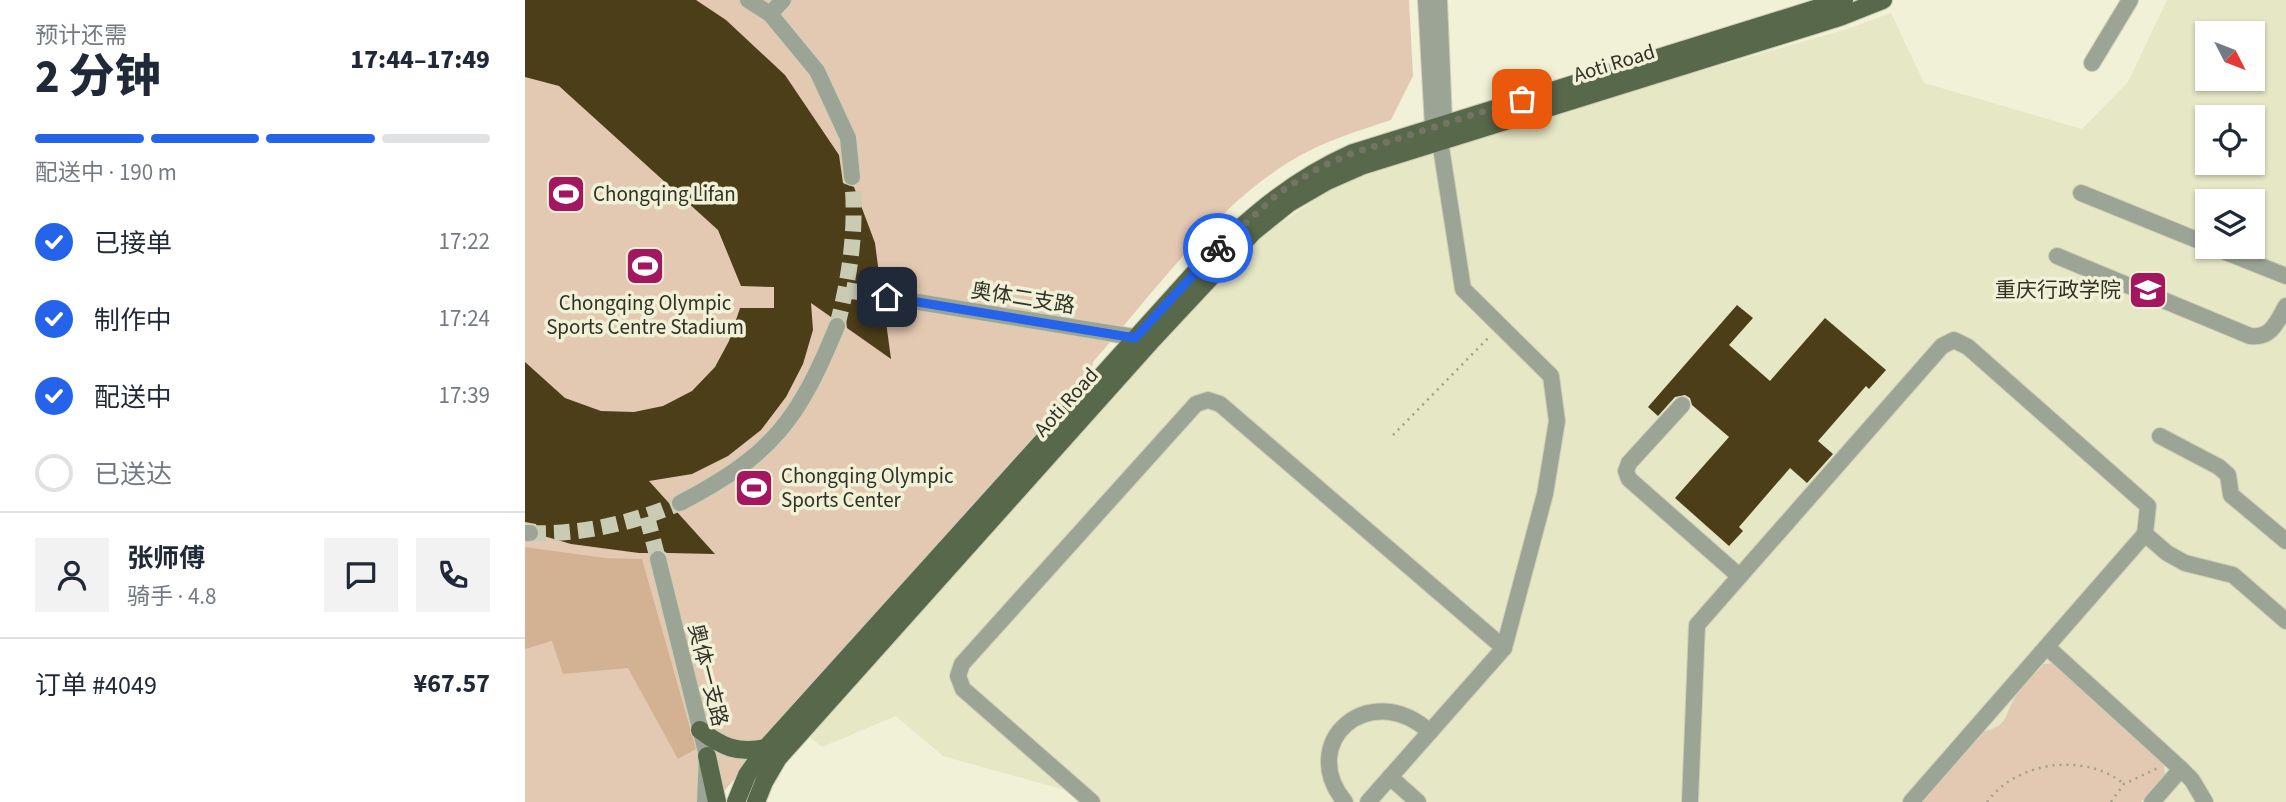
<!DOCTYPE html>
<html lang="zh">
<meta charset="utf-8">
<style>
:root{--surface:#fff;--page:#f2f2f3;--text:#1f2937;--muted:#747a83;--line:#e0e1e3;--accent:#2563eb}
body{margin:0;font-family:"Source Sans 3","Noto Sans SC",sans-serif;background:var(--page);color:var(--text);height:100vh;display:flex;flex-direction:column;font-size:26px;white-space:nowrap}
*{box-sizing:border-box;margin:0}
p{font-size:23px;color:var(--muted)}
.icon{flex:none;width:38px;height:38px;fill:none;stroke:currentColor;stroke-width:2;stroke-linecap:round;stroke-linejoin:round}
.map{position:relative;flex:1;overflow:hidden}
.drawer{display:flex;flex-direction:column;background:var(--surface);width:525px}
.drawer>*{flex:none}
.needle{width:46px;rotate:132deg}
.controls{position:absolute;left:1670px;top:21px;display:grid;gap:14px}
.controls a{display:grid;place-items:center;width:70px;height:70px;border-radius:0px;background:var(--surface);box-shadow:0 2px 5px #0004;font-size:35px}
.pin{position:absolute;display:grid;place-items:center;width:60px;height:60px;color:#fff;margin:-30px;border-radius:14px;box-shadow:0 4px 10px #0006}
.courier{position:absolute;display:grid;place-items:center;width:70px;height:70px;margin:-35px;border:5px solid #2563eb;border-radius:50%;background:#fff;color:#222;box-shadow:0 2px 9px #0007}
.headline em{font-style:normal;font-weight:800}
.headline div{display:flex;flex-direction:column-reverse}
.headline{display:flex;align-items:center;justify-content:space-between;height:119px;padding:0 35px}
h1{font-size:46px;font-weight:800;line-height:52px}
.bar{display:grid;grid-template-columns:repeat(4,1fr);gap:10px 7px;align-content:center;height:84px;padding:0 35px}
.bar i{height:9px;border-radius:5px;background:var(--line)}
.bar .current{background:var(--accent)}
.bar p{grid-column:span 4}
.line{display:flex;align-items:center;gap:18px;padding:0 35px;border-top:2px solid var(--line)}
.line div{flex:1}
.round{display:grid;place-items:center;flex:none;width:74px;height:74px;border-radius:0px;background:var(--page)}
ol{padding:0 35px;list-style:none}
li{display:flex;align-items:center;gap:21px;height:77px}
li p{margin-inline-start:auto}
li .icon{padding:7px;border-radius:50%;background:var(--accent);color:#fff;stroke-width:4}
li:last-child{color:var(--muted)}
li i{width:38px;height:38px;border:4px solid var(--line);border-radius:50%}
main{display:flex;flex:1;min-height:0}
.map>svg:first-child{display:block}
</style>
<main>
<section class="drawer">
<div class="headline"><div><h1>2 分钟</h1><p>预计还需</p></div><em>17:44–17:49</em></div>
<div class="bar"><i class="current"></i><i class="current"></i><i class="current"></i><i></i><p>配送中 · 190 m</p></div>
<ol>
<li><svg class="icon" aria-label="check" viewBox="0 0 24 24"><path d="M5 12l5 5 9-10"/></svg>已接单<p>17:22</p></li>
<li><svg class="icon" aria-label="check" viewBox="0 0 24 24"><path d="M5 12l5 5 9-10"/></svg>制作中<p>17:24</p></li>
<li><svg class="icon" aria-label="check" viewBox="0 0 24 24"><path d="M5 12l5 5 9-10"/></svg>配送中<p>17:39</p></li>
<li><i></i>已送达</li>
</ol>
<div class="line" style="height:126px"><a class="round"><svg class="icon" aria-label="person" viewBox="0 0 24 24"><circle cx="12" cy="8" r="4"/><path d="M4 21q1-7 8-7t8 7"/></svg></a><div><b>张师傅</b><p>骑手 · 4.8</p></div><a class="round"><svg class="icon" aria-label="chat" viewBox="0 0 24 24"><path d="M4 5h16v11H9l-5 4z"/></svg></a><a class="round"><svg class="icon" aria-label="phone" viewBox="0 0 24 24"><path d="M5 4h4l2 5-3 2q2 4 5 5l2-3 5 2v4C11 20 4 13 5 4z"/></svg></a></div>
<div class="line" style="height:91px"><div>订单 #4049</div><b>¥67.57</b></div>
</section>
<div class="map">
<svg width="1761" height="802" viewBox="0 0 1761 802">
<rect width="100%" height="100%" fill="#f0f1d6"/>
<path fill="#e6e7c5" fill-rule="evenodd" d="M1642 0H1761V802H558L547 792 418 756 371 716 297 747 284 737 697 275 733 238 807 189 841 174 949 137 1325 28 1366 13 1399 83 1557 129 1603 82ZM1682 33H1727V79H1682ZM1682 117H1727V163H1682ZM1682 201H1727V247H1682Z"/>
<g fill="#e4c9b2">
<path d="M0 0H884L888 76 866 120C839 129 812 137 786 150 701 191 630 291 568 362L566 373 356 607 190 802H0Z"/>
<path d="M1529 663 1639 762 1640 775 1616 802H1394L1455 732C1486 727 1478 714 1492 694 1500 683 1510 674 1519 664Z"/>
</g>
<path fill="#d3b294" d="M0 547 80 558 117 559 171 749 153 759 103 668 38 674 27 641 0 649Z"/>
<g fill="#4d3e1a">
<path d="M0 0H171L201 20 260 75 314 155 318 183 329 187 350 243 356 289 352 300 359 307 366 359 322 328 321 320 317 317H306L286 303 288 330 278 364 261 397 236 430 203 456 167 474 124 481 190 554 142 553 135 549 125 553H114L46 544 15 535 11 524 0 522V362L40 398 76 411 109 412 138 406 167 391 190 367 204 341 215 308H249V287L216 286 193 230 34 86 0 77Z"/>
<path d="M1212 305 1228 318 1204 345 1245 381 1300 318 1361 370 1344 389 1341 386 1293 441 1308 454 1282 483 1265 468 1214 527 1218 531 1204 546 1150 498 1204 437 1167 405 1165 398 1160 395 1150 397 1133 416 1123 407Z"/>
</g>
<g fill="none" stroke-linecap="round" stroke-linejoin="round">
<g stroke="#cacbb3" stroke-width="16" stroke-dasharray="16 8" stroke-linecap="butt">
<path d="M321 290 362 297"/>
<path d="M312 326C325 277 332 228 327 177"/>
<path d="M122 517 133 559"/>
<path d="M5 533C56 535 108 523 155 503"/>
</g>
<g stroke="#ceceb6" stroke-width="18">
<g id="minor">
<path d="M223 0 245 14 292 71 323 138 327 177"/>
<path d="M901 0 908 126 914 139"/>
<path d="M245 14 258 0"/>
<path d="M1567 63 1605 0"/>
<path d="M1556 193 1682 244"/>
<path d="M1688 247 1761 276"/>
<path d="M1532 256 1725 336C1746 339 1752 322 1761 306"/>
<path d="M362 297 621 339"/>
<path d="M1157 405 1104 463 1101 471 1104 479 1213 575"/>
<path d="M1635 436 1694 467 1703 475 1706 495 1761 541"/>
<path d="M155 503C247 455 273 421 312 326"/>
<path d="M0 533H5"/>
<path d="M133 559 182 756 180 802"/>
<path d="M1522 647 1656 769 1667 780 1680 802"/>
<path d="M865 777 893 802"/>
<path d="M567 802 438 689 433 676 437 664 671 404 683 400 695 404 979 648"/>
<path d="M820 802C771 743 844 677 905 732"/>
<path d="M843 802 979 648 1020 494 1032 421 1026 376 938 289 915 141 919 122 914 0"/>
<path d="M1165 802 1172 625 1417 346 1429 340 1443 347 1623 506 1620 534 1642 553 1660 563 1708 575 1761 621"/>
<path d="M1386 802 1620 534"/>
<path d="M1627 802 1656 769"/>
</g>
</g>
<g stroke="#ceceb6" stroke-width="20">
<g id="major">
<path d="M175 730C197 747 213 754 241 748"/>
<path d="M182 756 192 802"/>
<path d="M211 802 222 775 241 748 684 257C730 213 770 179 828 153L1319 0"/>
<path d="M231 802 239 782 253 758 627 340 728 232 764 203 802 181 836 166 1315 17 1358 0"/>
</g>
</g>
<g stroke="#a0a18d" stroke-width="2.5" stroke-dasharray="2 5" stroke-linecap="butt">
<path d="M868 435 966 335"/>
<path d="M1462 802C1492 761 1560 752 1599 784"/>
<path d="M1586 802 1599 784 1635 767"/>
</g>
<use href="#minor" stroke="#9ca595" stroke-width="16"/>
<use href="#major" stroke="#58684b" stroke-width="18"/>
</g>
<g fill="none" stroke-linecap="round" stroke-linejoin="round">
<path stroke="#747464" stroke-width="7" stroke-dasharray="0 12.6" d="M693 248 755 192 795 167 828 153 997 99"/>
<path stroke="#2563eb" stroke-width="9" d="M362 297 610 338 693 248"/>
</g>
<defs>
<g id="stadium-square" transform="scale(2.0125)"><rect x="-9" y="-9" width="18" height="18" rx="4" fill="#a21760" stroke="#f0f1d6"/><path d="M0-5a6.5 5 0 1 0 0 10a6.5 5 0 1 0 0-10ZM-3.5-1.8h7v3.6h-7Z" fill="#fff"/></g>
<g id="university-square" transform="scale(2.0125)"><rect x="-9" y="-9" width="18" height="18" rx="4" fill="#a21760" stroke="#f0f1d6"/><path d="M0-5L7-2L0 1L-7-2ZM-4 1L0 2.5L4 1V4Q0 6-4 4Z" fill="#fff"/></g>
</defs>
<g fill-rule="evenodd">
<use href="#stadium-square" x="41" y="194"/>
<use href="#stadium-square" x="120" y="266"/>
<use href="#university-square" x="1623" y="290"/>
<use href="#stadium-square" x="229" y="488"/>
</g>
<g text-anchor="middle" dominant-baseline="central" stroke-width="7" stroke-linejoin="round" paint-order="stroke">
<g font-size="21" fill="#313127" stroke="#f0f1d6">
<text transform="translate(1089 63) rotate(-17)">Aoti Road</text>
<text transform="translate(498 298) rotate(9)">奥体二支路</text>
<text transform="translate(541 402) rotate(-48)">Aoti Road</text>
<text transform="translate(183 675) rotate(76)">奥体一支路</text>
</g>
<g font-size="21" fill="#313127" stroke="#f0f1d6" text-anchor="start">
<text x="68" y="194">Chongqing Lifan</text>
<text x="1596" y="290" text-anchor="end">重庆行政学院</text>
<text x="120" y="303" text-anchor="middle">Chongqing Olympic<tspan x="120" dy="24">Sports Centre Stadium</tspan></text>
<text x="256" y="476">Chongqing Olympic<tspan x="256" dy="24">Sports Center</tspan></text>
</g>
</g>
</svg>
<div class="controls">
<a><svg class="needle" viewBox="-14 -14 28 28"><path d="M0-13l5 13h-10z" fill="#e53935"/><path d="M0 13l5-13h-10z" fill="#747a83"/></svg></a>
<a><svg class="icon" aria-label="locate" viewBox="0 0 24 24"><circle cx="12" cy="12" r="6"/><path d="M12 2v4M12 18v4M2 12h4M18 12h4"/></svg></a>
<a><svg class="icon" aria-label="layers" viewBox="0 0 24 24"><path d="M12 4l9 5-9 5-9-5zM3 14l9 5 9-5"/></svg></a>
</div>
<div class="pin" style="left:997px;top:99px;background:#ea580c"><svg class="icon" aria-label="bag" viewBox="0 0 24 24"><path d="M5 8h14l-1 12H6zM9 8a3 3 0 0 1 6 0"/></svg></div>
<div class="pin" style="left:362px;top:297px;background:#1f2937"><svg class="icon" aria-label="home" viewBox="0 0 24 24"><path d="M3 11l9-7 9 7M6 9v11h12V9"/></svg></div>
<div class="courier" style="left:693px;top:248px"><svg class="icon" aria-label="bike" viewBox="0 0 24 24"><circle cx="6" cy="16" r="4"/><circle cx="18" cy="16" r="4"/><path d="M6 16l4-8h5l3 8M10 8l3 8H6M13 5h3"/></svg></div>
</div>
</main>
